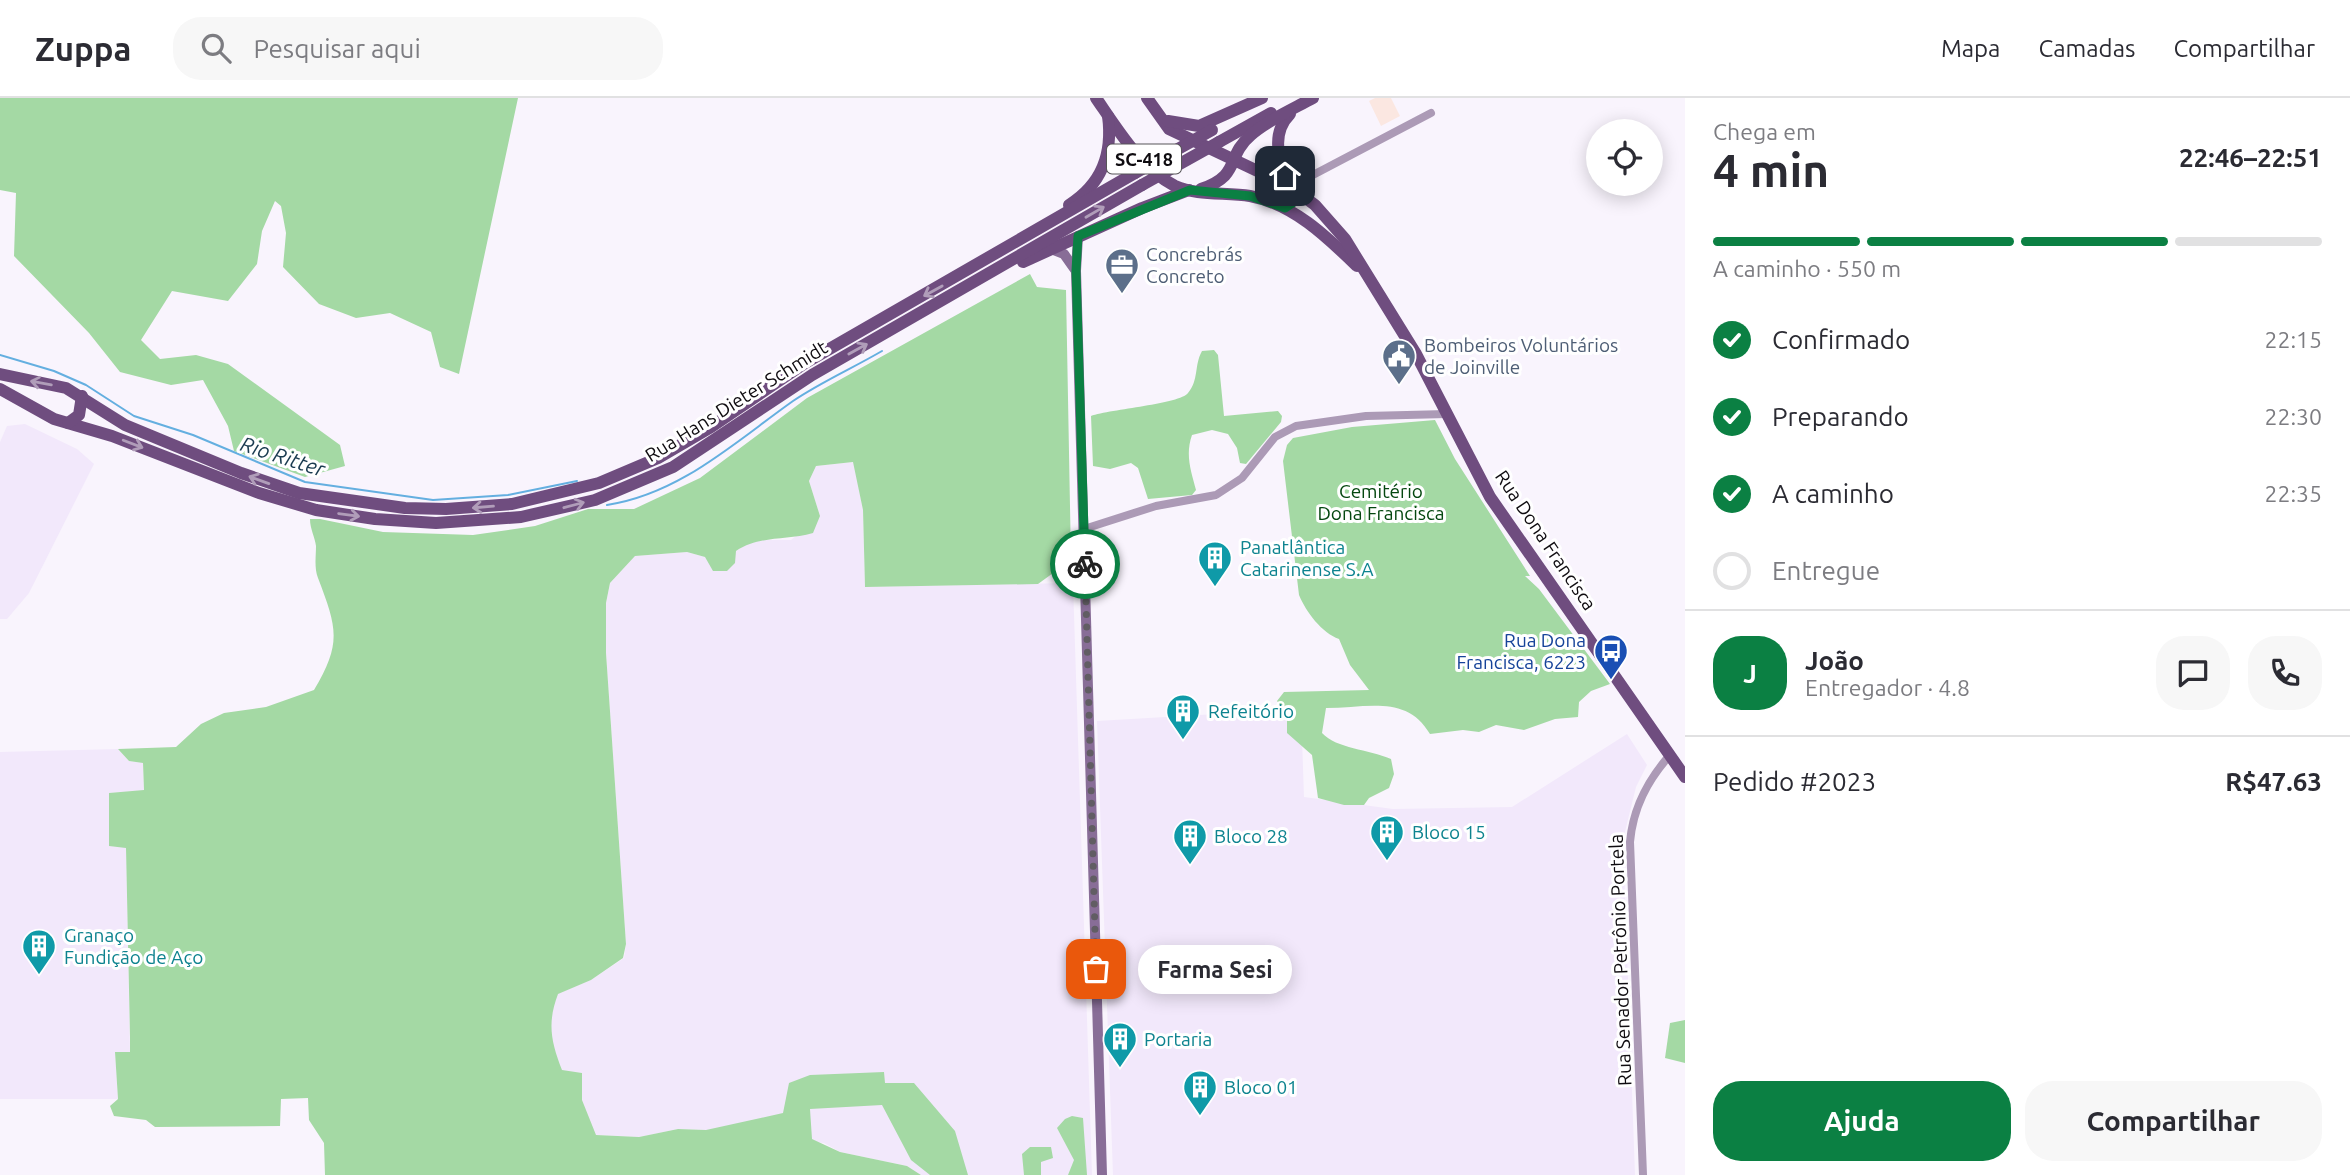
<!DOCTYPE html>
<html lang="pt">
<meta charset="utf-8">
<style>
:root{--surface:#fff;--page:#f7f7f7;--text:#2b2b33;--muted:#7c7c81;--line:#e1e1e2;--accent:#0b8043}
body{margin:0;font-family:Ubuntu,sans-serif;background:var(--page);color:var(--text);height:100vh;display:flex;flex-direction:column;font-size:26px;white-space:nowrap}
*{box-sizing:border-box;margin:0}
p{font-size:23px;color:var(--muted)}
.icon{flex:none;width:38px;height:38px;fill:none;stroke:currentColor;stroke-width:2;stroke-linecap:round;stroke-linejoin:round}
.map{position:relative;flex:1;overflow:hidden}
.panel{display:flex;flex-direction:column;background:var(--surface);width:665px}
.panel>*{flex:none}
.controls{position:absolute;left:1586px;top:21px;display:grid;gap:14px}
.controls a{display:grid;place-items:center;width:77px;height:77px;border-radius:50%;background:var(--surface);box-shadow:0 4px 18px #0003;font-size:35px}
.pin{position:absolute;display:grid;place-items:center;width:60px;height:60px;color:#fff;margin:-30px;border-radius:14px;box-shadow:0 4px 10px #0006}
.courier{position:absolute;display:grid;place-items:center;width:70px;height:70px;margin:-35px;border:5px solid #0b8043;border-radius:50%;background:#fff;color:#222;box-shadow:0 2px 9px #0007}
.bubble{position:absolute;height:49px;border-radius:24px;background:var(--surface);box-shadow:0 4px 18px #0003;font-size:23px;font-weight:700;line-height:49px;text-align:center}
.head em{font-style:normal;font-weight:700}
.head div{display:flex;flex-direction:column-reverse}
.head{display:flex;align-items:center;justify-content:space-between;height:119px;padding:0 28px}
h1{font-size:46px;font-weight:700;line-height:52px}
.bar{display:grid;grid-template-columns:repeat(4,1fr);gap:10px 7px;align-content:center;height:84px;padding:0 28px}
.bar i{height:9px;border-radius:5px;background:var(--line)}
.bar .current{background:var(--accent)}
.bar p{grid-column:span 4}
.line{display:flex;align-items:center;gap:18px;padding:0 28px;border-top:2px solid var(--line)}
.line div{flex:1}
.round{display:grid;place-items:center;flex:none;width:74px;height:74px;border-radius:28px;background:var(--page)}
ol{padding:0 28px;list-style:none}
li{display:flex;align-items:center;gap:21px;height:77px}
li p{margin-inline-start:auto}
li .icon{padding:7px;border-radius:50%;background:var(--accent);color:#fff;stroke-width:4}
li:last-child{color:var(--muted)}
li i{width:38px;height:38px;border:4px solid var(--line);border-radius:50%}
.cta{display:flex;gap:14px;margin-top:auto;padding:14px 28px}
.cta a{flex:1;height:80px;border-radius:28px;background:var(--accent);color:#fff;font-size:28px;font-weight:700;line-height:80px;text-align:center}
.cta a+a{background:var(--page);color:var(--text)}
header{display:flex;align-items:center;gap:42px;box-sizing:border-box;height:98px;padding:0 35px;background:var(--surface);border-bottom:2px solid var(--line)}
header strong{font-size:33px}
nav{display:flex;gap:38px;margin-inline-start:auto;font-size:24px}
.search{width:490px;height:63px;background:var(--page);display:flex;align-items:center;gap:18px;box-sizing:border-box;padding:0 24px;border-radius:28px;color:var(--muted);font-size:26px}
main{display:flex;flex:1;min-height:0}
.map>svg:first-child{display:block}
</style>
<header>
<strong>Zuppa</strong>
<div class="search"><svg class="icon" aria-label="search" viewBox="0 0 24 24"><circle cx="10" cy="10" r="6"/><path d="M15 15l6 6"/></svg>Pesquisar aqui</div>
<nav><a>Mapa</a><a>Camadas</a><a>Compartilhar</a></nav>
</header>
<main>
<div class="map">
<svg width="1685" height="1077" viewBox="0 0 1685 1077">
<rect width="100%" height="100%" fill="#f9f4fd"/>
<path fill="#fbe7e1" d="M1375 0H1391L1400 18 1381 28 1369 3Z"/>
<g fill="#f2e8fb">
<path d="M25 326 77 351 94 366 29 495 7 521H0V344L7 328Z"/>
<path d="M854 364 863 412 865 489 1073 485 1092 1077H921L907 1068 840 1054 824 1045 707 1032 678 1031 639 1039 595 1037 582 1002V975L562 973 552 947 549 920 557 896 591 882 624 860 626 846 606 555V505L610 485 635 458 687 454 705 459 736 453 753 442H791L820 418 809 383 816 368Z"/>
<path d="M1301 611 1304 699 1393 711 1512 709 1627 636 1647 667 1636 689 1623 742 1635 1077H1113L1097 623Z"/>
<path d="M118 651 129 663 143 665 144 693 109 695V748L126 749 130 954H115L118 1001H0V654Z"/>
</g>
<g fill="#a4d9a4">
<path d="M0 0H518L459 276 440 269 431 234 390 215 356 220 319 206 283 169 286 135 281 108 275 103 262 133 257 166 228 203 172 193 141 242 160 261 196 257 228 266 340 347 345 368 305 379 234 353 228 328 203 282 171 287 120 274 89 235 14 158 16 95 0 92Z"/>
<path d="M1030 176 1037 189 1066 192 1071 462 1038 486 865 489 863 412 853 364 816 368 809 383 820 418 813 435C785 443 760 437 736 453L735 465 727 473H713L705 459 687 454 635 458 610 485 606 505V555L626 846 623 860 591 882 558 896C547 925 551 944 562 972L582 975V1002L596 1037 639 1039 678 1031 706 1032 783 1015 789 985 810 977 884 974 885 985H914L955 1033 968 1077H930L911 1062 882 1007 810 1011 812 1041 840 1054 907 1068 921 1077H325L324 1045 309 1022 308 1000 281 1001 280 1028 155 1029 146 1022 114 1018 110 1008 118 1001 115 954H130V939L126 750 109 748V695L144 692 143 665 129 663 118 651 176 649 201 626 224 615 266 609 314 592C342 545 337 530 318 480 314 470 316 458 316 448 315 439 310 431 310 421H320L383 434 473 437 535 428 588 411H634L700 380 807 300Z"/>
<path d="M1214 252 1218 257 1224 318 1278 313 1282 318 1281 324 1246 366 1240 365 1237 350 1228 336 1212 332 1192 337C1185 357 1191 373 1196 392L1192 397 1148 401 1138 370 1131 365 1110 371 1093 368 1091 318C1111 311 1180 306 1188 295 1199 282 1194 267 1202 253Z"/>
<path d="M1435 322 1455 361 1530 478H1525L1539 491 1610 586 1591 593 1579 604 1578 619 1555 621 1524 632 1496 627 1479 634 1463 632 1430 636C1407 596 1366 610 1326 610L1322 635C1337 651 1368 651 1391 661L1394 676 1389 690 1369 700 1364 707H1344L1318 700 1312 657 1287 635V616L1277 603 1284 594 1369 592 1350 567 1339 541C1322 535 1306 514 1299 497L1283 363 1287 347 1293 340 1352 329Z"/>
<path d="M1685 922V965L1665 960 1670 925Z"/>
<path d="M1072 1018 1083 1020 1087 1077H1068L1074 1062 1057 1030 1065 1021Z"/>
<path d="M1030 1049H1051L1053 1060 1041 1064V1077H1024L1022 1056Z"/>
</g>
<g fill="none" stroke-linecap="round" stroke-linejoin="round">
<g stroke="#64afe0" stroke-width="2">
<path d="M0 257 54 273 86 287 134 318 193 337 305 384 433 402 508 397 577 383"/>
<path d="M607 407C680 396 735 344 793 303 821 284 853 270 882 253"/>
</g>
<g stroke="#ac9ab6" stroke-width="8">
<path d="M1299 95 1311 78 1431 15"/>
<path d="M1084 431 1156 408 1216 397 1242 380 1275 339 1296 328 1366 318 1447 316"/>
<path d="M1643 1077 1630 744C1633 710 1647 683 1670 657"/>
</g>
<g stroke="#886d97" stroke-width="10">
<path d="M1078 138 1076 173 1102 1077"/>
<path d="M1051 151 1064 156 1076 173"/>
</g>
<g stroke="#6f4d7f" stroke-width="12">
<path d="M1096 0C1116 29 1142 72 1175 88 1197 98 1226 94 1250 98 1293 106 1326 138 1357 168"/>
<path d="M1147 0 1169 31 1291 89 1315 107 1345 141 1416 256 1490 399 1685 679"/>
<path d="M1290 16C1269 37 1280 66 1291 89"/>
<path d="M1168 23 1199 28 1262 0"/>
<path d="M1219 44 1271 15"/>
<path d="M1201 91C1242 77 1225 59 1251 37 1268 22 1293 11 1313 0"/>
<path d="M1069 107C1102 86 1113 56 1108 18"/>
<path d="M1023 164 1142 110 1189 92"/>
<path d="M0 276 66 290 125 327 241 375 299 395 405 410 446 411 512 406 599 385 658 360 711 329 805 265 1135 75"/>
<path d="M0 291 54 321 112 338 259 395 316 412 375 421 436 425 521 419 595 402 673 369 812 277 1142 87"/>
<path d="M68 325 79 317 82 298"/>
</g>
<g stroke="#6f4d7f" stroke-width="12">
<path d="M1135 75 1212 32"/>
<path d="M1142 87 1219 44"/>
</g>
</g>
<defs><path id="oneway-shaft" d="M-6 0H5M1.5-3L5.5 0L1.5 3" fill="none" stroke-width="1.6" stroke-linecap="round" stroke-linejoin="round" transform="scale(1.75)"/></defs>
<g stroke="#b09db9">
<use href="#oneway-shaft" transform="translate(1095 114) rotate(-30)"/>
<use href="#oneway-shaft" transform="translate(933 193) rotate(151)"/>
<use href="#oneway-shaft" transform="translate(858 251) rotate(-29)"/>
<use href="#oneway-shaft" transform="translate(41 285) rotate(-170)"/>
<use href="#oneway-shaft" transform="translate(133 346) rotate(21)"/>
<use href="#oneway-shaft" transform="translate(259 382) rotate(-160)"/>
<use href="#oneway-shaft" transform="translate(574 407) rotate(-15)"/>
<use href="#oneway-shaft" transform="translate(483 409) rotate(175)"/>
<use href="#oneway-shaft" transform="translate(349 417) rotate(8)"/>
</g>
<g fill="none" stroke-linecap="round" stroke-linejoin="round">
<path stroke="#615d63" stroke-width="7" stroke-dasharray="0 12.6" d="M1085 466 1096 871"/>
<path stroke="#0b8043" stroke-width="9" d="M1085 466 1076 173 1078 138 1190 92 1250 98 1285 110 1294 104 1298 95 1291 89 1285 78"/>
</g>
<defs>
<g id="office-pin" transform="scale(1.75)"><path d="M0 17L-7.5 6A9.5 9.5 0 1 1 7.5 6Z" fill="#5c6f8a" stroke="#fff"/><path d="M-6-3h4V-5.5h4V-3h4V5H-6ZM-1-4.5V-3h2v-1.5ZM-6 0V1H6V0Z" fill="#fff"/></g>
<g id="civic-pin" transform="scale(1.75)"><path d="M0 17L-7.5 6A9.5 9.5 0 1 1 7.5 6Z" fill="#5c6f8a" stroke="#fff"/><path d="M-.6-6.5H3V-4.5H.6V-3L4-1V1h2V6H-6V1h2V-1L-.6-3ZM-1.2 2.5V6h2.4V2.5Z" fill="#fff"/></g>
<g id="building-pin" transform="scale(1.75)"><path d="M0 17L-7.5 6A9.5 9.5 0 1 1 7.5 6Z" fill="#0f9aa8" stroke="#fff"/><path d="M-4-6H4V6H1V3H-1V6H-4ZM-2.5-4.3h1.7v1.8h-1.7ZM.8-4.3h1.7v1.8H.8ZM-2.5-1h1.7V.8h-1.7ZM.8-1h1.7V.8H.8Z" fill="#fff"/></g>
<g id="bus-pin" transform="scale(1.75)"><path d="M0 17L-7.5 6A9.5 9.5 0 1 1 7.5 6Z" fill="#1a4fb4" stroke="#fff"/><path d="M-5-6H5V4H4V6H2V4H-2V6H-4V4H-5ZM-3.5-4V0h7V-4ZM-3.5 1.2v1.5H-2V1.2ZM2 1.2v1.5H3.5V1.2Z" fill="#fff"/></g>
</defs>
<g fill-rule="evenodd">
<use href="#office-pin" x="1122" y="167"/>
<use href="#civic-pin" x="1399" y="258"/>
<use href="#building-pin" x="1215" y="460"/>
<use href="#bus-pin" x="1611" y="553"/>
<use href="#building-pin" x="1183" y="613"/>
<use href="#building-pin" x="1387" y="734"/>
<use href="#building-pin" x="1190" y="738"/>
<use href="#building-pin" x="39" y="848"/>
<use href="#building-pin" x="1120" y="941"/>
<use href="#building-pin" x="1200" y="989"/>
</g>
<g text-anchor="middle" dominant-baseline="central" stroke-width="6" stroke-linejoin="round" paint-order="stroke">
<rect fill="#fff" stroke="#575558" stroke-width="2" x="1107" y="46.5" width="74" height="29" rx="5"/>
<g font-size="18" font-weight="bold" fill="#0f0c10">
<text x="1144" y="61">SC-418</text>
</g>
<g font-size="19" fill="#4e5e75" stroke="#fff" text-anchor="start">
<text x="1146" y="156">Concrebrás<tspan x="1146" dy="22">Concreto</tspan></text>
<text x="1424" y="247">Bombeiros Voluntários<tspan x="1424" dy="22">de Joinville</tspan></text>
</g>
<g font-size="19" fill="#0f0c10" stroke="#fff">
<text transform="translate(736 303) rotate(-32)">Rua Hans Dieter Schmidt</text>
<text transform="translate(1546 442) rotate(56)">Rua Dona Francisca</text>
<text transform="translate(1620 862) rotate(-92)">Rua Senador Petrônio Portela</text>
</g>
<g font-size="19" fill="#04470f" stroke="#fff">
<text x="1381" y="393">Cemitério<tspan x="1381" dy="22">Dona Francisca</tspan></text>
</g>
<g font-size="19" fill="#0d838f" stroke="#fff" text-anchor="start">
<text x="1240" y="449">Panatlântica<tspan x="1240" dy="22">Catarinense S.A</tspan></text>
<text x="1208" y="613">Refeitório</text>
<text x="1412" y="734">Bloco 15</text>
<text x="1214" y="738">Bloco 28</text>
<text x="64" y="837">Granaço<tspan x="64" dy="22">Fundição de Aço</tspan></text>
<text x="1144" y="941">Portaria</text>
<text x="1224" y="989">Bloco 01</text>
</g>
<g font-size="19" fill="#164399" stroke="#fff" text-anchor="end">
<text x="1586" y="542">Rua Dona<tspan x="1586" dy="22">Francisca, 6223</tspan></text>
</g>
<g font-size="21" font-style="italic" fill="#1a3b50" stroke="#fff">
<text transform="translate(283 358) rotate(18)">Rio Ritter</text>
</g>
</g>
</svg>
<div class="controls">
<a><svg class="icon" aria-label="locate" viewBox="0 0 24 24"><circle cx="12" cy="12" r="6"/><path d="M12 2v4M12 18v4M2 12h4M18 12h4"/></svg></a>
</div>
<div class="pin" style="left:1096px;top:871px;background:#ea580c"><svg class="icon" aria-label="bag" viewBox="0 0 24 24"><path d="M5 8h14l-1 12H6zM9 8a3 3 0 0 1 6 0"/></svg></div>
<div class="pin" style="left:1285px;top:78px;background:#1f2937"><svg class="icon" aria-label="home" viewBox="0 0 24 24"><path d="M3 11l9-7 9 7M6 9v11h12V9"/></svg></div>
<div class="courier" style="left:1085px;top:466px"><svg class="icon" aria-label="bike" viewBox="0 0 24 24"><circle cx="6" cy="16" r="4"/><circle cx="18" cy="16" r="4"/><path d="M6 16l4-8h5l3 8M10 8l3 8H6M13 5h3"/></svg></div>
<div class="bubble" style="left:1138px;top:847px;width:154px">Farma Sesi</div>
</div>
<section class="panel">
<div class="head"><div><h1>4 min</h1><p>Chega em</p></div><em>22:46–22:51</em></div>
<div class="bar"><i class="current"></i><i class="current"></i><i class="current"></i><i></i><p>A caminho · 550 m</p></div>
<ol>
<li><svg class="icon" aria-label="check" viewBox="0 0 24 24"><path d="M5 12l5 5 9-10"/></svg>Confirmado<p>22:15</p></li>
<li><svg class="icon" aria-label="check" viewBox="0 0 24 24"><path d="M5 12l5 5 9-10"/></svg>Preparando<p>22:30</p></li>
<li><svg class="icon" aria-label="check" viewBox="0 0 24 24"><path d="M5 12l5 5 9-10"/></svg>A caminho<p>22:35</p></li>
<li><i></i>Entregue</li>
</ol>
<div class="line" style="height:126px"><b class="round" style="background:var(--accent);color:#fff">J</b><div><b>João</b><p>Entregador · 4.8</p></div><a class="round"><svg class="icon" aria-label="chat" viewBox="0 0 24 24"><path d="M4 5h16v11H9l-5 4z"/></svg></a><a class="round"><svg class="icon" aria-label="phone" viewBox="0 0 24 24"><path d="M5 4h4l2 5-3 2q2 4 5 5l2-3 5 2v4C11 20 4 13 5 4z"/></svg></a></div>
<div class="line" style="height:91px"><div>Pedido #2023</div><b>R$47.63</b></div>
<div class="cta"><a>Ajuda</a><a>Compartilhar</a></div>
</section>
</main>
